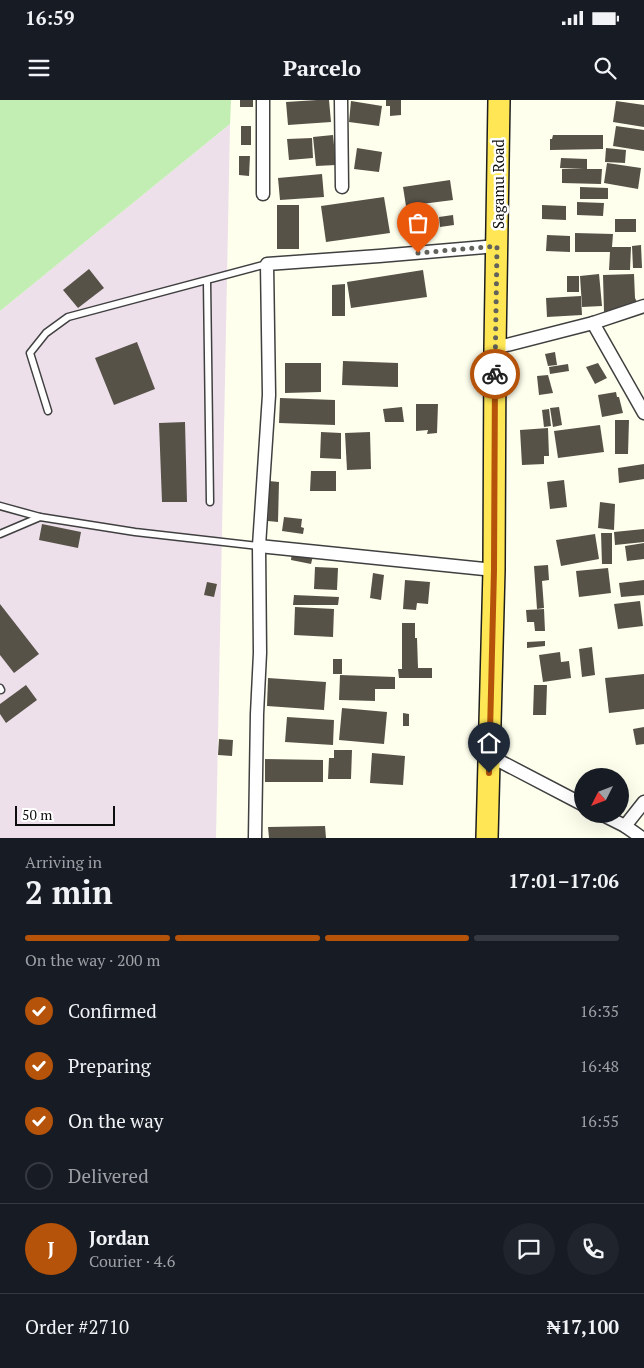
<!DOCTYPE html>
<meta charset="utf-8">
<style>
:root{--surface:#171b24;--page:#20242c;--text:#f1f3f6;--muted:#9ea1a6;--line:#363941;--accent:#b45309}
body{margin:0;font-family:"PT Serif",serif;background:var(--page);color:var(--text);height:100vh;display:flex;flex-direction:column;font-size:19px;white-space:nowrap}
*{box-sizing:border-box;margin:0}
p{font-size:16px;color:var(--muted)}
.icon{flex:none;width:28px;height:28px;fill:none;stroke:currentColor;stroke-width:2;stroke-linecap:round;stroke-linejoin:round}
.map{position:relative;height:738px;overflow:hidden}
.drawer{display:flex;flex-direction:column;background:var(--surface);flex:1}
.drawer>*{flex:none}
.needle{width:32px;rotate:228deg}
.tools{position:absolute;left:574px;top:668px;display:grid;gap:10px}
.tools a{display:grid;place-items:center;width:55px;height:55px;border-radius:50%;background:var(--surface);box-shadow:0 5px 20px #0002;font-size:25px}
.scale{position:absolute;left:15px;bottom:12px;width:100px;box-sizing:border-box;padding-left:5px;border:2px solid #0d0d0d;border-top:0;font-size:14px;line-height:18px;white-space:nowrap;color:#0d0d0d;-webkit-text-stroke:4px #fff;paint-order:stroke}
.pin{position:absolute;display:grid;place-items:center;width:42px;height:42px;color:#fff;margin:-51px -21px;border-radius:50% 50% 50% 0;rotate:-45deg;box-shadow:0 0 5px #0007}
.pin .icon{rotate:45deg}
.courier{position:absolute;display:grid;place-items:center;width:50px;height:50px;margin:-25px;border:4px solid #b45309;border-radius:50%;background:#fff;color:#222;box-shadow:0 1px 6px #0007}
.summary em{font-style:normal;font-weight:600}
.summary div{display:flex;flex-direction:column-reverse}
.summary{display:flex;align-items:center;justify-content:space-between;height:85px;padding:0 25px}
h1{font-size:32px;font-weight:600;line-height:38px}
.bar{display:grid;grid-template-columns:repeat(4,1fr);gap:8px 5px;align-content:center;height:60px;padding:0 25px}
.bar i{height:6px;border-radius:4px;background:var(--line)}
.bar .active{background:var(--accent)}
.bar p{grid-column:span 4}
.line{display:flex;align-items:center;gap:12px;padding:0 25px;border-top:1px solid var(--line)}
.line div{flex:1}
.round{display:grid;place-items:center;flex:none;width:52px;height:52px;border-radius:26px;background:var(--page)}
ol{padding:0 25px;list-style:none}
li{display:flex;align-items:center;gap:15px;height:55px}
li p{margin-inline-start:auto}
li .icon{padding:5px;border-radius:50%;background:var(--accent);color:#fff;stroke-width:4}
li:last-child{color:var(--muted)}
li i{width:28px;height:28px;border:2px solid var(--line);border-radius:50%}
.status{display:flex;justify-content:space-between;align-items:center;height:35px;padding:0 25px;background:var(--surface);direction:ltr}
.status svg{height:14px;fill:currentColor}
header{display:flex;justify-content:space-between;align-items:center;height:65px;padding:0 25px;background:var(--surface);font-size:22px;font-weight:600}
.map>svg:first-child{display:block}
</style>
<div class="status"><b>16:59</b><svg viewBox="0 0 49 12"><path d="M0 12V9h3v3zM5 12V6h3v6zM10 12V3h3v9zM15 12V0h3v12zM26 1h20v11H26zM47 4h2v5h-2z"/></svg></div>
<header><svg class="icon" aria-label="menu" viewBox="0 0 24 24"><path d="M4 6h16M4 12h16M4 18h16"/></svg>Parcelo<svg class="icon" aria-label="search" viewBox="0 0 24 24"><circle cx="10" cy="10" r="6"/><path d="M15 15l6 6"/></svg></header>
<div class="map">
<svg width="644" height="738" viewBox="0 0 644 738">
<rect width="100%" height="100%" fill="#feffed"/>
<path fill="#ede0eb" d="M230 24 216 738H0V211Z"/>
<path fill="#c2edb3" d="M0 0H231L230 24 0 211Z"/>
<g fill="#575248">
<rect x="240" y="0" width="13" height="7"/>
<path d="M317 0H329L331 22 288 25 286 2Z"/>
<path d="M386 0H401V15L390 16V6H386Z"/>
<path d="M351 1 382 6 379 26 349 22Z"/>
<path d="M616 1 644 5V27L613 22Z"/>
<rect x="241" y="26" width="10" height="19"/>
<path d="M616 26 644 30V51L613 46Z"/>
<path d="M333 35 336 65 316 66 313 37Z"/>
<path d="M553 35H603V49L550 50V39H552Z"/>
<path d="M312 38 313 58 289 60 287 39Z"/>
<path d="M357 48 382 52 379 72 354 69Z"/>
<path d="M606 48 626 50 625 63 605 62Z"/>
<path d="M239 56H250L249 76 239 75Z"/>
<path d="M561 58 587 59V69H602L601 84 562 83V69H584L560 68Z"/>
<path d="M607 63 641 68 638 89 604 83Z"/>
<path d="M322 74 324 97 280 100 278 78Z"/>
<path d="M450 80 453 100 406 106 403 87Z"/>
<path d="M580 87 608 88V99H580Z"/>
<path d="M384 97 390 133 326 142 321 106Z"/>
<path d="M577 102 604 103 603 116 577 115Z"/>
<rect x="277" y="105" width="22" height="44"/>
<path d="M542 105 566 106V120L542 119Z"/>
<path d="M453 115 454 125 440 127 439 117Z"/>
<rect x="615" y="119" width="21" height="13"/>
<path d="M575 133 613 134 612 147H631L630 170H609L610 152H575Z"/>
<path d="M547 135 570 136V152L546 151Z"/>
<path d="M641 145 642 168H633L632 146Z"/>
<path d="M89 169 104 188 78 208 63 190Z"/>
<path d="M423 170 427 197 351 208 347 182Z"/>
<path d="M599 174 602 206 582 207 580 176Z"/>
<path d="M634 174 635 198 637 202 626 211 604 212 603 175Z"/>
<rect x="567" y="176" width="12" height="16"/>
<path d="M345 184V216H332V185Z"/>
<path d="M581 196 582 215 547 217 546 198Z"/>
<path d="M137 242 155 289 114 305 95 258Z"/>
<path d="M555 252 557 265 548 266 545 254Z"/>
<path d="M343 261 398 263V287L342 285Z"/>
<path d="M285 263H321V292L285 293Z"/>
<path d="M598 263 607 278 595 284 586 267Z"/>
<path d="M568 264 569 271 550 274 549 267Z"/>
<path d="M548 275 553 293 539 295 537 276Z"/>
<path d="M616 292 617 297H619L623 313 602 317 598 295Z"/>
<path d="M280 298 335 300V325L279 323Z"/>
<path d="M416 304H438L437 333 427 334 428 330 416 331Z"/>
<path d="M402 307 404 322H385L383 309Z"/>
<path d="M559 307 562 325 553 327 550 308Z"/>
<path d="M549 309 551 326 544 327 542 310Z"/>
<path d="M615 320H629L628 354H615Z"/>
<path d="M185 322 187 402H162L159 323Z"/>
<path d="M600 325 604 352 558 358 554 331Z"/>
<path d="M548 328 549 356H544V364L522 365 520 330Z"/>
<path d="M321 332 341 333V359L320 358Z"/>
<path d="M370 332 371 369 347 370 345 333Z"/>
<path d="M644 364V379L619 383 618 368Z"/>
<path d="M311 371H336V391H310Z"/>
<path d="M564 380 567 407 550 409 547 382Z"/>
<path d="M269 381 279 382 278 422 268 421Z"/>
<path d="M600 402 615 404 614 430 598 428Z"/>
<path d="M284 417 302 419 301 427 304 428 303 434 282 431Z"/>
<path d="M42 424 81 432 78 448 39 440Z"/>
<path d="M644 429V442L615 445 614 432Z"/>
<path d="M601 433H612V464H602Z"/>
<path d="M595 434 599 459 561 466 556 440Z"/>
<path d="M644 443V459L627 461 625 446Z"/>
<path d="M292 451 313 456 311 464 291 460Z"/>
<path d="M548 465 549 480 542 481 544 508 537 509 534 466Z"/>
<path d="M315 467 338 468 337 490 314 489Z"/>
<path d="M608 468 611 493 579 497 576 471Z"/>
<path d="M373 473 384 475 381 500 370 498Z"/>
<path d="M405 480 430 482 428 504 417 503 416 510 403 509Z"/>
<path d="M644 480V495L621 497 619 483Z"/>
<path d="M207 482 217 484 214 497 204 495Z"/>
<path d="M294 495 339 497 338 505H293Z"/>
<path d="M640 501 643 526 618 529 614 504Z"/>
<path d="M0 504 39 554 14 573 0 555Z"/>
<path d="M295 507 334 509 333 537 294 535Z"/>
<path d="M544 509 545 531H535L534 522H527L526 510Z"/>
<path d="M402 523H415V538H417L418 568H432V578H399L398 569H402Z"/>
<path d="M545 541V546L527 548V542Z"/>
<path d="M592 547 595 575 582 577 579 549Z"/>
<path d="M560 552 561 562 569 561 571 578 543 582 539 555Z"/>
<rect x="333" y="559" width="9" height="15"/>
<path d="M644 574V609L609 613 605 578Z"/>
<path d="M340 575 395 577V589H375V601L339 600Z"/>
<path d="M268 578 326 582 324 610 267 606Z"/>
<path d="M26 585 37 600 6 623 0 614V604Z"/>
<path d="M534 585H547L546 615H533Z"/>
<path d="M342 608 387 612 384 644 339 640Z"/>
<path d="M403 613 409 614V626H403Z"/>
<path d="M287 617 334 620 333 645 285 642Z"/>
<path d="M644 627V644L636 645 633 629Z"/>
<path d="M219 639 233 640 232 656 218 655Z"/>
<path d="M334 650H352L351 679H328L329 658H334Z"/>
<path d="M372 653 405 656 403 685 370 683Z"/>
<path d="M265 659 323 660V682H265Z"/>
<path d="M325 726 326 738H269L268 727Z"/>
</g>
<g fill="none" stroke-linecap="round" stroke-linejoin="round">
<g stroke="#404040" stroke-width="9">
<g id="service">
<path d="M207 181 210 402"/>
<path d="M48 311 30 253 46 233 68 217 267 164"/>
<path d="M0 406 40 417"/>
<path d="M0 434 40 417 135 432 259 446"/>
<path d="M0 588 1 590"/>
</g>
</g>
<g stroke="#404040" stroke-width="15">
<g id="minor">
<path d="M263 0V94"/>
<path d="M341 0 342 87"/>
<path d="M593 223 644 313"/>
<path d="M495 248 593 223 644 206"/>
<path d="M259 446 494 470"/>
<path d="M490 656 582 704"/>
<path d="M601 714 625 726 642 738"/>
<path d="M625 726 644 702"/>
<path d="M255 738 257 614 260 553 259 446 269 295 267 164 379 156 497 146"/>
</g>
</g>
<g stroke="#1e1e1e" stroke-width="24">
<path id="trunk" d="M487 738 494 470 495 248 499 0"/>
</g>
<use href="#service" stroke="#fff" stroke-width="6"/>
<use href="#minor" stroke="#fff" stroke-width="12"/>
<use href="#trunk" stroke="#fee654" stroke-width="21"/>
</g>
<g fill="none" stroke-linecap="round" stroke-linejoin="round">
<path stroke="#61625b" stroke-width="5" stroke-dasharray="0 9" d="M418 153 497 146 495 274"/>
<path stroke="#b45309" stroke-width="6" d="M489 673 494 470 495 274"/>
</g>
<g text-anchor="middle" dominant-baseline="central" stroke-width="5" stroke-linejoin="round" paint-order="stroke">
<g font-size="15" fill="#0d0d0d" stroke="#fff">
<text transform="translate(498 84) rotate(-90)">Sagamu Road</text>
</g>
</g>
</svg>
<div class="tools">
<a><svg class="needle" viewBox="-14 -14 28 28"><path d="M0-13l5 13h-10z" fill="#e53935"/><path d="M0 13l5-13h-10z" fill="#9ea1a6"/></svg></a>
</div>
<div class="scale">50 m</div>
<div class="pin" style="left:418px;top:153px;background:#ea580c"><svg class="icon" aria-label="bag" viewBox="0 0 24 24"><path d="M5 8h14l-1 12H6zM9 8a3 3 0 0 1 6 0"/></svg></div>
<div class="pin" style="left:489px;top:673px;background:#1f2937"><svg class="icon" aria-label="home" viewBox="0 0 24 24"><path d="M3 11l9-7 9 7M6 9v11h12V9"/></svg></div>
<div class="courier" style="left:495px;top:274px"><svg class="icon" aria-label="bike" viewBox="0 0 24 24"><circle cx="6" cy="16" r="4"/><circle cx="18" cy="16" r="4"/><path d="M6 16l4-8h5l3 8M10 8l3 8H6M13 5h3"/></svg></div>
</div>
<section class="drawer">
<div class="summary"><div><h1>2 min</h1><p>Arriving in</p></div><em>17:01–17:06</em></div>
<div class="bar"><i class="active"></i><i class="active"></i><i class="active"></i><i></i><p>On the way · 200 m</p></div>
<ol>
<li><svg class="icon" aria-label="check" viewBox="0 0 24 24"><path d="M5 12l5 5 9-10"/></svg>Confirmed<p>16:35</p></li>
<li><svg class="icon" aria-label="check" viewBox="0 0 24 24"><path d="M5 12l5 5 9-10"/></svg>Preparing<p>16:48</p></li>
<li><svg class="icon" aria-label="check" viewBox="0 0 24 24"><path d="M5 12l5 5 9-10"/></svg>On the way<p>16:55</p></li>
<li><i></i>Delivered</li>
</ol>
<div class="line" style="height:90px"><b class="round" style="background:var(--accent);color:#fff">J</b><div><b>Jordan</b><p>Courier · 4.6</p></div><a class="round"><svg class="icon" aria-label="chat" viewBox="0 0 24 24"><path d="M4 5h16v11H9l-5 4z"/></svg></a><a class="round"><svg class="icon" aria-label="phone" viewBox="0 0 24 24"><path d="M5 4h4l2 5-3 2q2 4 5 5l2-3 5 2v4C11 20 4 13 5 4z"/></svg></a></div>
<div class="line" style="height:65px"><div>Order #2710</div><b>₦17,100</b></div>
</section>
